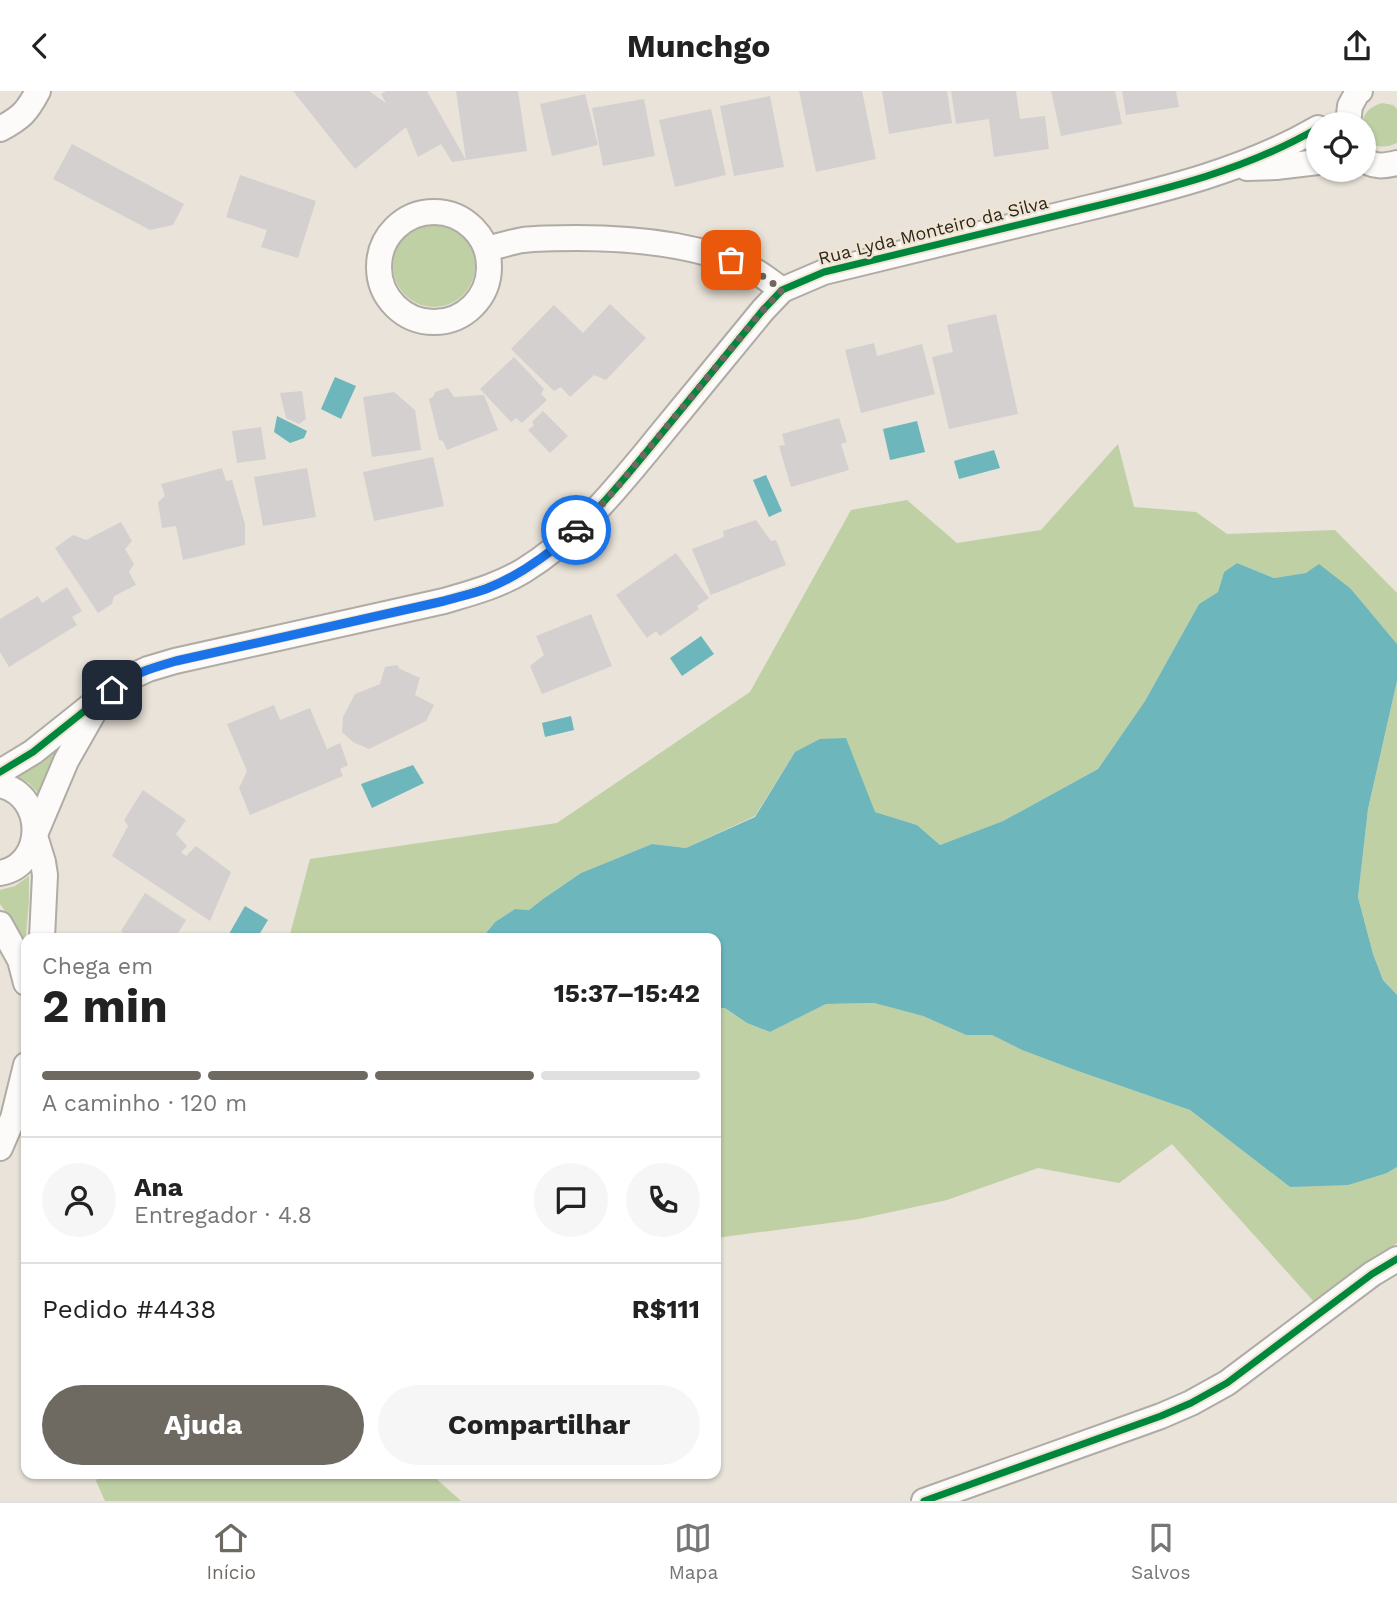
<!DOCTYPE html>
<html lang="pt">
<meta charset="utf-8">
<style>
:root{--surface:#fff;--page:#f6f6f6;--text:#222;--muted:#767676;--line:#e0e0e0;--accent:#6e6961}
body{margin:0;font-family:"Work Sans",sans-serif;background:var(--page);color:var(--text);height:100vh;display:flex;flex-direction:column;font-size:26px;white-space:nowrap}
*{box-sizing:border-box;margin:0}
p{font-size:23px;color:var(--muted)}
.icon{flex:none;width:38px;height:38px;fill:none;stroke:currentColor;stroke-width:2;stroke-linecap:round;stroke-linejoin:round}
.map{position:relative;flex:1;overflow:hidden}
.drawer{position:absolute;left:21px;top:842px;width:700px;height:546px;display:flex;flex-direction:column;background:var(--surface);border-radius:14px;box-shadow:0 2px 5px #0004}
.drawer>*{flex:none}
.controls{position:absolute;left:1306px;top:21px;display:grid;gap:14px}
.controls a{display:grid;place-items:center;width:70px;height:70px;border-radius:50%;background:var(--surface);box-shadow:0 2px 5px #0004;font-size:35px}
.pin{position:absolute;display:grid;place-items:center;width:60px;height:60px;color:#fff;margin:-30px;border-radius:14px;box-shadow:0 4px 10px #0006}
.courier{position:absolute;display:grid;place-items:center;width:70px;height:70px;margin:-35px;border:5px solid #1a73e8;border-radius:50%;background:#fff;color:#222;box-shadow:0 2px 9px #0007}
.head em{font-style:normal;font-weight:700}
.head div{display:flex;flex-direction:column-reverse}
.head{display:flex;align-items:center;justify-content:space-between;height:119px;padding:0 21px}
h1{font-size:46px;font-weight:700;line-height:52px}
.bar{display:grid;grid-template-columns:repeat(4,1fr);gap:10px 7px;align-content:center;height:84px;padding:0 21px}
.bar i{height:9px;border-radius:5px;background:var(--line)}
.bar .active{background:var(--accent)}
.bar p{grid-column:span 4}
.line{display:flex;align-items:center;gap:18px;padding:0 21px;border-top:2px solid var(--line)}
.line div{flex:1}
.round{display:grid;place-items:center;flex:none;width:74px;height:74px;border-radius:37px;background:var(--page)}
.button{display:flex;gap:14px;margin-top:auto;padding:14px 21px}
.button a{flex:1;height:80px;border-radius:42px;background:var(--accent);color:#fff;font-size:28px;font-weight:700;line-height:80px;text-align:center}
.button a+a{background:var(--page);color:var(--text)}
header{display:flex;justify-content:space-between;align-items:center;height:91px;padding:0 21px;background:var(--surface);font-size:32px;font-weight:700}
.menu{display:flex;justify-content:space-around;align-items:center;height:98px;border-top:2px solid var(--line);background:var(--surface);font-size:19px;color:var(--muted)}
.menu a{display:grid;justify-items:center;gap:4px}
.menu .active{color:var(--accent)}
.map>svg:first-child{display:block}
</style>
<header><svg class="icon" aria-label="back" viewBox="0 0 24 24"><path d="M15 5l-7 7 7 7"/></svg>Munchgo<svg class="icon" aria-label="share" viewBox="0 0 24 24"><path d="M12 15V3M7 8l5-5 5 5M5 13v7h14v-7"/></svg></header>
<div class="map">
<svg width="1397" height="1410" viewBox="0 0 1397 1410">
<rect width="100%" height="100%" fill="#e9e3d9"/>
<g fill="#bfd0a5">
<path d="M1382 12 1393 14 1397 18V52C1380 60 1363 55 1363 33H1362C1364 21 1370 16 1382 12Z"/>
<circle cx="434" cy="175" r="41"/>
<path d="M1118 353 1134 416 1196 421 1227 443 1335 439 1397 502V553L1351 498 1306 482 1274 487 1237 472 1224 481 1218 501 1199 513 1145 610 1098 678 1003 730 940 754 917 734 875 721 795 661 755 725 686 757 652 753 581 782 543 808 529 819 515 818 495 831 482 847H289L310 768 557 732 750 601 851 419 907 409 957 452 1041 439Z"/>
<path d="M1397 590V904L1383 889 1373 863 1358 806 1368 718Z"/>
<path d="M62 653 38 702 29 692 18 686Z"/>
<path d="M29 785V810L25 855 15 833 0 813V799L15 795Z"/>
<path d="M874 912 923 925 966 944H992L1022 959 1075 979 1190 1019 1290 1096 1387 1082 1397 1076V1152L1316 1213 1172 1053 1119 1092 1038 1077 947 1109 859 1128 716 1147V917H725L747 932 770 941 826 913Z"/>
<path d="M100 1383H431L461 1410H105L96 1390Z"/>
</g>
<g fill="#6cb6bc">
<path d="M335 286 356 295 341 328 321 318Z"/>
<path d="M277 325 307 340 304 347 290 352 274 341Z"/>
<path d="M917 330 925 361 890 369 883 338Z"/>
<path d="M994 359 1000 377 959 388 954 370Z"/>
<path d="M766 384 782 420 769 426 753 389Z"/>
<path d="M1237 472 1274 487 1306 482 1319 473 1351 498 1397 553V590L1368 718 1358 806 1373 863 1383 889 1397 904V1076L1387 1082 1348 1094 1290 1096 1190 1019 1075 979 1022 959 992 944H966L923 925 874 912 826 913 770 941 747 932 725 917H716V847H482L495 831 515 818 529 819 543 808 581 782 652 753 686 757 755 726 795 661 820 648 846 647 875 721 917 734 940 754 1003 730 1098 678 1145 610 1199 513 1218 501 1224 481Z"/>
<path d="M701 545 714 563 682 585 670 567Z"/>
<path d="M571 625 574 639 545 646 542 632Z"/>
<path d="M413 674 424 692 372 717 361 693Z"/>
<path d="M245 815 268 829 257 847H236L229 843Z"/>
</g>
<g fill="#d4d0d0">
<path d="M293 0H369L386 12 381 3 386 0H427L466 69 456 0H518L527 60 452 71 441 53 418 66 406 36 355 78Z"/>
<path d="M799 0H862L876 68 816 81Z"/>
<path d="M882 0H947L952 32 889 43Z"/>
<path d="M951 0H1016L1020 28 1045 25 1049 58 994 66 989 28 956 33Z"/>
<path d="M1051 0H1115L1122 33 1061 45Z"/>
<path d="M1122 0H1176L1179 16 1126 24Z"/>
<path d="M585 3 598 54 552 65 540 13Z"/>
<path d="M770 5 784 76 734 85 720 15Z"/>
<path d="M644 8 655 65 603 75 592 17Z"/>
<path d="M711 18 726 84 675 96 659 29Z"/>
<path d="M72 53 184 113 173 134 150 139 53 88Z"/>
<path d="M240 84 316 110 298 167 261 156 267 139 226 126Z"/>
<path d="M610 213 646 247 606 289 594 284 570 306 561 296 554 300 511 258 554 214 583 242Z"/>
<path d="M996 223 1018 323 949 338 932 266 953 261 947 234Z"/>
<path d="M874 252 877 265 922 253 935 303 861 322 845 259Z"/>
<path d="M514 266 544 298 541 303 547 309 522 332 516 327 511 331 480 298Z"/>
<path d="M448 297 454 306 484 304 498 339 447 359 443 350 439 349 429 308 434 305 435 301Z"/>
<path d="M302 300 306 328 299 333 286 327 280 302Z"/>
<path d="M394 301 415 319 421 359 372 366 363 306Z"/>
<path d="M543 320 568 345 550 362 528 339 534 334 532 331Z"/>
<path d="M839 327 847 351 841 353 849 379 791 396 779 355 785 354 782 343Z"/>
<path d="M261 336 266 368 237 372 232 340Z"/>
<path d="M433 366 444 415 374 430 363 381Z"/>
<path d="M222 377 226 390 232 389 245 433V454L183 469 176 435 162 437 158 411 165 405 161 393Z"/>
<path d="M307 377 316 426 263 435 254 386Z"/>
<path d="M756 429 771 450 776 449 786 474 711 504 692 458 724 446 723 440Z"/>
<path d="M121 431 132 450 125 458 134 473 129 481 136 494 114 505 112 513 98 522 55 457 73 444 86 449Z"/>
<path d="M676 462 709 507 697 515 699 518 660 545 656 540 647 547 616 504Z"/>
<path d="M67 496 82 520 72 526 77 534 9 576 0 561V528L38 505 42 512Z"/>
<path d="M591 523 612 575 542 603 530 575 544 564 536 545Z"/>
<path d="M397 574 400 578 420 587 415 604 434 614 426 630 369 658 353 651 342 641 343 626 355 603 380 593 385 576Z"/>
<path d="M274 614 280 629 310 617 327 658 340 652 348 674 340 678 343 685 250 724 239 697 247 680 227 633Z"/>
<path d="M143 699 186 729 176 743 187 755 181 761 186 765 196 755 231 781 210 830 112 765 128 735 124 729Z"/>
<path d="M145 802 186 829 175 847H123L125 843 121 840Z"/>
</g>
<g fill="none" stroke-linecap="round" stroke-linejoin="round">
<g stroke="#b0aba4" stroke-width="28">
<g id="street">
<path d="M1348 33 1350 15 1358 0H1360"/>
<path d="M0 38C21 27 27 21 38 0"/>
<path d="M1363 67C1372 77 1385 75 1397 72"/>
<path d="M1247 77 1276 76 1318 71"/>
<circle cx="434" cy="176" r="55"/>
<path d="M487 158C499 155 511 151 523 149 541 147 560 147 577 147 633 147 700 154 751 178 762 183 772 192 782 199"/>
<path d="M0 681 33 661 122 590 148 578 175 570 444 510C471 502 498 495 523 480 580 445 620 393 662 342 696 301 729 260 763 219L782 199 824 181C905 161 986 141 1067 122 1153 101 1241 82 1318 37"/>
<path d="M0 694C46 704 46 774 0 782"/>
<path d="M36 741 66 670 95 619"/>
<path d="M35 745 43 771 45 784 42 847"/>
<path d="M0 833 20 869 26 892"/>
<path d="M0 1057 13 1027 26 974"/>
<path d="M924 1410 1161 1325 1191 1312 1227 1292 1372 1183 1397 1168"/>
</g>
</g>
<use href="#street" stroke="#fcfbf9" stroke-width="24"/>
<g stroke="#f0e4d2" stroke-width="11">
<g id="cycleway">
<path d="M0 681 33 661 122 590 148 578 175 570 444 510C471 502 498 495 523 480 580 445 620 393 662 342 696 301 729 260 763 219L782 199 824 181C905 161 986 141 1067 122 1153 101 1241 82 1318 37"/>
<path d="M924 1410 1161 1325 1191 1312 1227 1292 1372 1183 1397 1168"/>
</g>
</g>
<use href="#cycleway" stroke="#00873e" stroke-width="7"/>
</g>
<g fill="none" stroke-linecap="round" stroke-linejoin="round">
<path stroke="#6e6961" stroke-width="7" stroke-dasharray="0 12.6" d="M576 439 589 428 618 395 763 219 782 199 754 179 731 169"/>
<path stroke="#1a73e8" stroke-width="9" d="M112 599C130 583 152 577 176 570L444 510C458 506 472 503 486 498 519 485 549 463 576 439"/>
</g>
<g text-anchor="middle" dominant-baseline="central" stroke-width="5" stroke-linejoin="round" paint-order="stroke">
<g font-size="18" fill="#2b2720" stroke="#f0e4d2">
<text transform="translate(933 139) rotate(-14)">Rua Lyda Monteiro da Silva</text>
</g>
</g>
</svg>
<div class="controls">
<a><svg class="icon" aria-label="locate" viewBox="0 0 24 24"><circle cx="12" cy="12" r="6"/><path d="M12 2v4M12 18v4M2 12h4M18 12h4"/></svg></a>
</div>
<div class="pin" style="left:731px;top:169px;background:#ea580c"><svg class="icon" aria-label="bag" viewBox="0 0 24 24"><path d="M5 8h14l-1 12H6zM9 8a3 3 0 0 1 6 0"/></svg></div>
<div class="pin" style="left:112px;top:599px;background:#1f2937"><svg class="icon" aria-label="home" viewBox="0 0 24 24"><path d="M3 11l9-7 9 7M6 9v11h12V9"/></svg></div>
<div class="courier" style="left:576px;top:439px"><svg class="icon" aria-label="car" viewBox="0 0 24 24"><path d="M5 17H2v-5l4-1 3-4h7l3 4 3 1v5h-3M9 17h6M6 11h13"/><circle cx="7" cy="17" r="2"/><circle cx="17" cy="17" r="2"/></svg></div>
<section class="drawer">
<div class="head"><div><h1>2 min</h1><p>Chega em</p></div><em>15:37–15:42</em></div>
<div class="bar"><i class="active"></i><i class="active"></i><i class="active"></i><i></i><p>A caminho · 120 m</p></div>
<div class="line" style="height:126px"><a class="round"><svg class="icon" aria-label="person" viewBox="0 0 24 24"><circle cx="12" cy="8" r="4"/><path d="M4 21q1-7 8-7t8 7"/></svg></a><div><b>Ana</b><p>Entregador · 4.8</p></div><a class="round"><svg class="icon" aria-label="chat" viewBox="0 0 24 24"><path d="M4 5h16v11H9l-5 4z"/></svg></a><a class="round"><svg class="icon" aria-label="phone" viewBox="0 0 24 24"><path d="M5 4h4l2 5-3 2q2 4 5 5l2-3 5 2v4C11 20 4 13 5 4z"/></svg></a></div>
<div class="line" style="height:91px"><div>Pedido #4438</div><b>R$111</b></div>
<div class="button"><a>Ajuda</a><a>Compartilhar</a></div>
</section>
</div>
<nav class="menu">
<a class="active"><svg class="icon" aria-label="home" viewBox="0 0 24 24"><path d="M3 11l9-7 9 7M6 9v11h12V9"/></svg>Início</a>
<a><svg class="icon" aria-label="map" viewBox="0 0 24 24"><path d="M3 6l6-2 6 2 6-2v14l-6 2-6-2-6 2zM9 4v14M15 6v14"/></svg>Mapa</a>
<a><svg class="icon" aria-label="saved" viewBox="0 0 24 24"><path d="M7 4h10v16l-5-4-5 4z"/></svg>Salvos</a>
</nav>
